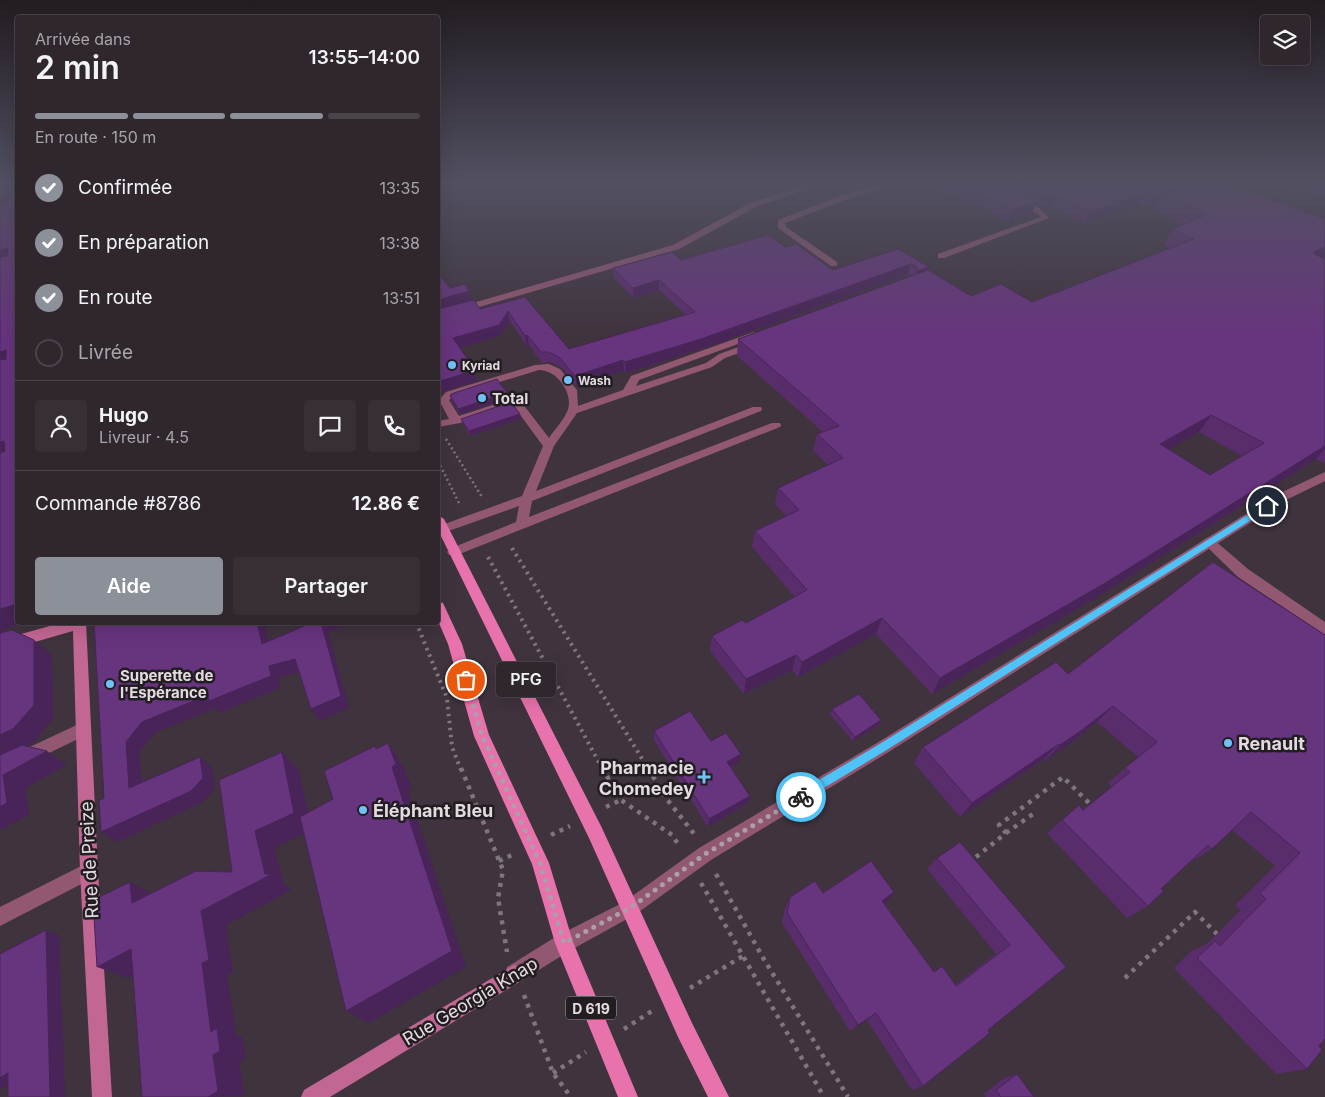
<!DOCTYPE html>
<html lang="fr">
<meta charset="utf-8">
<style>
:root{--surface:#2f262e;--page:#372e36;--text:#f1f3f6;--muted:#a7a5aa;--line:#4a434a;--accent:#8c9099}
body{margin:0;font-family:Inter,sans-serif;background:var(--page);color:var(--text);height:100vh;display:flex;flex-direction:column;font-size:19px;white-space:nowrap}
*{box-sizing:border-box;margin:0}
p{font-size:16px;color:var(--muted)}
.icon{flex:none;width:28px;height:28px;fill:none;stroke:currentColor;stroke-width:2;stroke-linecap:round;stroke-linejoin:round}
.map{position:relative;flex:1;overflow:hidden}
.sheet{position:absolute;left:15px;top:15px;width:425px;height:610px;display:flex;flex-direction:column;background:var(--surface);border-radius:5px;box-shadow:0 5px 20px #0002,0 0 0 1px var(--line)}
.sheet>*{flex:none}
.controls{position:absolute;left:1260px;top:15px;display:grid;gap:10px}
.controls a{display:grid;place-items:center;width:50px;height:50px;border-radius:5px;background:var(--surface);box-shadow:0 5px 20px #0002,0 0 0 1px var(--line);font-size:25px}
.pin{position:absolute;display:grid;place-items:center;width:42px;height:42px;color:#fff;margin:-21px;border:2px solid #fff;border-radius:50%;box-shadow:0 1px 5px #0007}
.courier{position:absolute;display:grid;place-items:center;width:50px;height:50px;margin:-25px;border:4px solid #4fc3f7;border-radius:50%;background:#fff;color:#222;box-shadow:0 1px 6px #0007}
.bubble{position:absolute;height:35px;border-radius:5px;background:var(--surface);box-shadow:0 5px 20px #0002,0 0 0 1px var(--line);font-size:16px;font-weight:600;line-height:35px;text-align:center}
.summary em{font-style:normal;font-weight:600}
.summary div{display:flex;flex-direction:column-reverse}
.summary{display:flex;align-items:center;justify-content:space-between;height:85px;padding:0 20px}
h1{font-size:32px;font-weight:600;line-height:38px}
.bar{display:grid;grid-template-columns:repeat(4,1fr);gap:8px 5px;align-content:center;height:60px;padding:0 20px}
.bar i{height:6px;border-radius:4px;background:var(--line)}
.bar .selected{background:var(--accent)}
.bar p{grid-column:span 4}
.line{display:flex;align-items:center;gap:12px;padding:0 20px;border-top:1px solid var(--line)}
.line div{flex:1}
.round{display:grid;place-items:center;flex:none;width:52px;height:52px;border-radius:5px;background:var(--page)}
ol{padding:0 20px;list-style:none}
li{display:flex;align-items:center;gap:15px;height:55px}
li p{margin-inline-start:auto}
li .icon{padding:5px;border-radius:50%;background:var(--accent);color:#fff;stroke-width:4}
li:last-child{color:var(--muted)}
li i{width:28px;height:28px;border:2px solid var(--line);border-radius:50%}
.primary-button{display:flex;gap:10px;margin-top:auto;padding:10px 20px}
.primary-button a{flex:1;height:58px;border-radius:5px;background:var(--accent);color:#fff;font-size:20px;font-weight:600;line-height:58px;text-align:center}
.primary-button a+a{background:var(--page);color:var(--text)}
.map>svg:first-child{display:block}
</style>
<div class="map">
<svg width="1325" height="1097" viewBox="0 0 1325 1097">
<rect width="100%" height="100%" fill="#3f333d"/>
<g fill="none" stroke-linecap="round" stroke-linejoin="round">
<g stroke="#7f757d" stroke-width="2.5" stroke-dasharray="2 3" stroke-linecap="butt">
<path d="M446 439 482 497"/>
<path d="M438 461 460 505"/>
</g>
<g stroke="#7f757d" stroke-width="4" stroke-dasharray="2.5 4.5" stroke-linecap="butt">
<path d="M512 548 649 770"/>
<path d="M488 557 603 770"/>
<path d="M416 622 447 698 452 747 461 770"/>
</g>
<g stroke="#7f757d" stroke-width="4.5" stroke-dasharray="4 5.5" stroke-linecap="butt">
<path d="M461 768 503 870 498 898 507 952"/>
<path d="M602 768 621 800 672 835 680 847"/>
<path d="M648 768 666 798 695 835"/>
<path d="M606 807 621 800"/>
<path d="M1006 833 1033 814"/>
<path d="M551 835 570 826"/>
<path d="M976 857 1006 833 999 825 1063 777 1090 804"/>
<path d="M499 861 514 854"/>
<path d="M716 874 762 956 848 1097"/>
<path d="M701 883 824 1097"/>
<path d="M1125 978 1195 912 1217 934"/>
<path d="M690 988 743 956"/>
<path d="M524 995 553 1073 571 1097"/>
<path d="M624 1029 652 1011"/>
<path d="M553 1073 586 1052"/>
</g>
<g fill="#925872" fill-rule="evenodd">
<path d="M887 183H898L845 200 785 223 786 227 837 262V266H831L778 228V220L839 196Z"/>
<path d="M1017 200C1029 200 1043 209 1049 218L944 258H938V254L1041 217 1038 214 1017 204Z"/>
<path d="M754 332 757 333V337L639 380 636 386 706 363 719 354 750 343H756V347L725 358 712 367 577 413 554 446 536 491 753 407H761L762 409 761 411 532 501 529 517 772 423H780L781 425 780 427 457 555H449L447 552 449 549 516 522 519 506 443 533 438 530 439 526 522 496 543 446 513 405 460 423 438 427V421L449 419 439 400 446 392 535 365 549 364 560 369 577 390 578 406 623 390 631 376ZM539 370C557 370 575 394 567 412 563 421 554 430 549 438L519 399H511L459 416 449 400 454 396Z"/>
<path d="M1209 537 1213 539 1248 569 1325 622V635L1238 577 1205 545 1203 542 1205 539Z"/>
</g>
<g fill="#925872" fill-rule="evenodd">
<path d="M814 183H825L758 206 679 249 438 319V313L673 245 752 202Z"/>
<path d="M1237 183H1250L1218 192 1214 190Z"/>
<path d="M1325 472V481L1286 500 887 753 711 860 636 914 571 950 521 981 514 983 507 981 505 974 507 967 557 936 624 902 699 848 877 743 1278 494Z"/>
<path d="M83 722 88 724 91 729 88 734 0 777V761Z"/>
<path d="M89 862 95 865 98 871 95 877 0 926V907Z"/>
</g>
<g fill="#c26793" fill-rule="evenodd">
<path d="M64 622H86L98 871 112 1097H92L80 871 73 631 0 652V640Z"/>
<path d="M514 965 521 967 523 974 521 981 330 1097H301L304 1090Z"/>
</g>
<g fill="#e872ac" fill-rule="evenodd">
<path d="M438 515 444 519 601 826 692 1023 729 1097H708L678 1037 589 838 438 530Z"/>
<path d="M438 602 443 603 462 644 489 735 549 863 573 942 638 1097H618L555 943 532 864 474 736 448 644 438 621Z"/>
</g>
</g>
<g fill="#592d6c" fill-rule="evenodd">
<path d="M929 183H1225L1325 219V463L1316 459 1094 599 932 694 876 634 798 677 792 670 744 694 710 651 712 636 746 623 795 597 752 547 755 531 786 516 775 504 778 488 828 465 813 451 817 434 823 432 737 356 738 339 913 276 908 274 701 349 626 373 624 370 576 386 561 367 550 362 542 363 529 345 527 346 510 321 501 335 460 348 475 370 477 381 438 393 450 288 469 291 471 300 480 309 525 297 569 349 686 315 659 290 634 298 614 278 613 268 785 247 833 270 898 249 928 271 971 296 1032 302 1171 248 1164 245 1173 229 1185 224 1154 209 1158 202 1146 206 1140 203 1085 223 1051 207 1045 209 1036 204 1032 213 1009 221 976 204 972 205ZM1199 432 1242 456 1210 475 1169 449Z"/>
<path d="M1288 183H1325V197L1288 184Z"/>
<path d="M450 395 508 398 460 414 451 400Z"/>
<path d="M520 414 521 419 470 436 463 424 461 419Z"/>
<path d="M1325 635 1319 1046 1307 1069 1276 1074 1174 968 1191 951 1207 944 1241 910 1235 905 1275 866 1232 830 1212 849 1190 862 1161 889 1148 906 1127 918 1047 833 1062 820 1083 810 1112 787 1108 783 1138 757 1097 722 1067 746 1045 761 1044 759 960 817 914 763 923 747 1068 674Z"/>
<path d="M832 709 881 720 879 725 853 741 830 714Z"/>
<path d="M654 731 711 741 741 754 739 762 731 767 750 796 748 803 708 827 654 740Z"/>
<path d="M937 858 1066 967 988 1030 923 1086 912 1090 867 1020 850 1031 782 923 785 908 790 897 823 893 894 892 884 904 934 972 955 985 996 954 927 869Z"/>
<path d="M1017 1074 1034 1097H986L984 1094 1004 1078Z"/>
</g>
<g fill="#482458">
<path d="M1194 183H1214L1162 194 1158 202 1146 206 1152 195Z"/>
<path d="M1146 192 1140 203 1085 223 1090 212Z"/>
<path d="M979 193 976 204 972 205 976 194Z"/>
<path d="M9 196 18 208 0 213V197Z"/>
<path d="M1056 196 1051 207 1045 209 1050 198Z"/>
<path d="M1036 202 1032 213 1009 221 1013 210Z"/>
<path d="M1325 247V258L1304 267 1315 251Z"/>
<path d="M8 248 18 261 0 267V250Z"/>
<path d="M911 264 908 274 701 349 626 373 625 362Z"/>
<path d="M929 267 926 277 914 281 917 271Z"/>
<path d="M659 280V290L634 298 633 288Z"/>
<path d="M469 291 472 301 438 311V300Z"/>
<path d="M508 311 510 321 501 335 456 349 453 338Z"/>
<path d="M527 335 529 345 527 346 525 336Z"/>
<path d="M6 350 18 364 0 371V352Z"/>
<path d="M623 360 624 370 576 386 575 376Z"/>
<path d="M475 370 477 381 438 393V382Z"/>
<path d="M507 393 508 398 460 414 458 409Z"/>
<path d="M520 414 521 419 470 436 469 431Z"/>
<path d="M1211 415 1199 432 1148 461 1160 444Z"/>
<path d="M0 432 9 443V460L0 450Z"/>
<path d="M1325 446V449L1316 459 1094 599 932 694 940 678Z"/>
<path d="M18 604V622H27L2 630 8 636 0 638V609Z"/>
<path d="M882 618 876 634 798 677 802 662Z"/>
<path d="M257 622H264L271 656 262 644Z"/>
<path d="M312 622H354L328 632 349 708 320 721 311 709V639L303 626Z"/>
<path d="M34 640 52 655 53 719 33 743 0 759V735Z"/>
<path d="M796 655 792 670 744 694 746 679Z"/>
<path d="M295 659 304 671 278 678 280 688 220 713 216 708 155 733 139 753 144 798 129 788 126 742 142 722 269 666Z"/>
<path d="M1113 706 1097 722 1067 746 1045 761 1060 745Z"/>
<path d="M881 720 879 725 853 741 855 737Z"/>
<path d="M388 743 404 768 412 788 408 791 466 967 369 1023 346 1011 392 767Z"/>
<path d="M1059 744 1044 759 960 817 972 803Z"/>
<path d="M47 751 67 765 25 788 29 815 0 830V807L3 775Z"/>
<path d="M282 752 299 771 312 830 274 848 284 884 291 890 226 925 233 972 227 975 236 1035 242 1037 246 1058 239 1062 245 1096 208 1097 213 1055 202 963 201 911 265 874 255 831Z"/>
<path d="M741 754 739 762 726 770 727 762Z"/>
<path d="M200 757 212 768 215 788 203 802 117 842 101 832Z"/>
<path d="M750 796 748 803 708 827 709 819Z"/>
<path d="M130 882 157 897 132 903Z"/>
<path d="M894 892 886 903 874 911 882 901Z"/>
<path d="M46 930 59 935 65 1097H50Z"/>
<path d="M131 949 159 962 128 978 97 967Z"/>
<path d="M876 1013 867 1020 850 1031 858 1025Z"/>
<path d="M8 1073 24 1075 0 1090V1078Z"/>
</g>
<g fill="#67347e" stroke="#482458" fill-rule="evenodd">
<path d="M0 183H18V604L0 609V453L5 451 4 441 0 442V360L6 359V350L0 352V257L7 256 8 248 0 250V204L8 203 9 196 0 197Z"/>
<path d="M953 183H997L1036 202 1013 210 979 193 976 194Z"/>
<path d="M1017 183H1194L1152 195 1146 192 1090 212 1056 196 1050 198Z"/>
<path d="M1207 183H1225L1325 219V247L1315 251 1314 254 1325 259V446L1107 582 940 678 882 618 802 662 796 655 746 679 712 636 742 620 746 623 807 590 755 531 799 510 778 488 843 458 817 434 839 426 738 339 928 270 971 296 1001 284 1032 302 1194 239 1173 229 1206 215 1162 194ZM1211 415 1264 443 1210 475 1160 444Z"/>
<path d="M1307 183H1325V189Z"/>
<path d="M768 235 785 247 796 244 833 270 898 249 929 267 917 271 916 266 911 264 701 339 625 362 623 360 575 376 559 357 548 352H541L527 335 525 336 508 311 499 325 453 338 475 370 438 382V309L474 300 480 309 525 297 569 349 695 312 659 280 633 288 613 268 672 252 681 260Z"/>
<path d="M438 273 450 288 465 284 469 291 438 300Z"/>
<path d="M497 379 507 393 458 409 450 395 454 393Z"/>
<path d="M511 402 520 414 469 431 461 419Z"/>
<path d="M1213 562 1325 635V1039L1319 1046 1322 1050 1307 1069 1197 958 1215 941 1220 946 1242 923 1266 899 1260 893 1300 853 1251 812 1212 849 1208 845 1161 889 1164 891 1148 906 1062 820 1079 805 1083 810 1130 772 1125 768 1157 742 1113 706 1082 730 1060 745 1059 744 972 803 923 747 1056 662 1068 674Z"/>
<path d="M94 622H257L262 644 314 622H321L341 696 311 709 295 659 269 666 271 676 209 701 208 695 142 722 126 742 129 788 200 757 203 778 191 791 101 832 99 801 104 798Z"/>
<path d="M302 622H312L303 626Z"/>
<path d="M12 630 34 640V705L13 729 0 735V633Z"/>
<path d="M859 694 881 720 855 737 832 709Z"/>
<path d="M690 711 711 741 726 733 741 754 727 762 750 796 709 819 654 731Z"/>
<path d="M388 743 396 764 392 767 452 951 346 1011 300 817 333 799 324 771 375 746 376 749Z"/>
<path d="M22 745 47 751 3 775 7 803 0 807V755Z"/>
<path d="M282 752 294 813 255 831 265 874H272L201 911 209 960 202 963 211 1032 217 1028 220 1051 213 1055 218 1091 208 1097H142L131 949 97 967 93 900 130 882 132 903 196 871 232 872 219 780Z"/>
<path d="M960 842 1066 967 988 1030 990 1033 923 1086 876 1013 858 1025 787 913 790 897 815 881 823 893 871 861 894 892 882 901 934 972 942 966 956 986 1010 945 937 858Z"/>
<path d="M46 930 50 1097H8V1073L0 1078V954Z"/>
<path d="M1017 1074 1034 1097H1001L996 1090Z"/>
</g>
<linearGradient id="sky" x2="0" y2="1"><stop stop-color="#231c22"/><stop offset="0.54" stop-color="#525062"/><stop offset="1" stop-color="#525062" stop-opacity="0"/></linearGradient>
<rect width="1325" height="337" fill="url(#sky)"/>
<path fill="#4fc3f7" d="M1267 503 1270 504V508L885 751 804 800 801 802 797 800 795 797 797 793 878 745Z"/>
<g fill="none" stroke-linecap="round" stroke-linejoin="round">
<path stroke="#aaa0a8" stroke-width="5" stroke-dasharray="0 9" d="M466 680 482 736 540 863 564 943 630 908 705 854 801 797"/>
</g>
<g fill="#72c1f5" stroke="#221d21" stroke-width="2">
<circle cx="452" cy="365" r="5"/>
<circle cx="568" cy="380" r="5"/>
<circle cx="482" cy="398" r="5"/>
<circle cx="110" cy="684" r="5"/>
<circle cx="1228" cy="743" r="5"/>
<path d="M701.5 769.5h5v5h5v5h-5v5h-5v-5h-5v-5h5z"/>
<circle cx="363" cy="810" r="5"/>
</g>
<g text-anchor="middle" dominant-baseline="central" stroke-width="5" stroke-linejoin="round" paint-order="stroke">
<g font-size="12" font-weight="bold" fill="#e3dbe1" stroke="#221d21" text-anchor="start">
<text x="462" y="365">Kyriad</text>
<text x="578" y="380">Wash</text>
</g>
<rect fill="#221d21" stroke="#a9a2a7" stroke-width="1" x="566" y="996.5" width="50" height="23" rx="4"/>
<g font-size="14" font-weight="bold" fill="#e3dbe1">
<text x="591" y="1008">D 619</text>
</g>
<g font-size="15" font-weight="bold" fill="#e3dbe1" stroke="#221d21" text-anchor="start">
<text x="492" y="398">Total</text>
<text x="120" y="675">Superette de<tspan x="120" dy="17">l'Espérance</tspan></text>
</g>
<g font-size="18" font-weight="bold" fill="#e3dbe1" stroke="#221d21" text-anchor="start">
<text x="1238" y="743">Renault</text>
<text x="694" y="767" text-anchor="end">Pharmacie<tspan x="694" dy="21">Chomedey</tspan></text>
<text x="373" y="810">Éléphant Bleu</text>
</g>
<g font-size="18" fill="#e3dbe1" stroke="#221d21">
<text transform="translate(89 860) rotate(-93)">Rue de Preize</text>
<text transform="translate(470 1001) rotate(-31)">Rue Georgia Knap</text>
</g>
</g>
</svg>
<div class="controls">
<a><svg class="icon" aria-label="layers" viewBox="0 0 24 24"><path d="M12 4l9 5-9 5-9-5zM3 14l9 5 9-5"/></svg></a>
</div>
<div class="pin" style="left:466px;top:680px;background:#ea580c"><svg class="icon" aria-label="bag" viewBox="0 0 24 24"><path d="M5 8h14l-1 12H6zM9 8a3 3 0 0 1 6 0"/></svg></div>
<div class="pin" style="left:1267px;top:506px;background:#1f2937"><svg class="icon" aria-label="home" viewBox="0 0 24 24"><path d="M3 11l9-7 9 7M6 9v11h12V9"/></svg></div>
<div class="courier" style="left:801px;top:797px"><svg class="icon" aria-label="bike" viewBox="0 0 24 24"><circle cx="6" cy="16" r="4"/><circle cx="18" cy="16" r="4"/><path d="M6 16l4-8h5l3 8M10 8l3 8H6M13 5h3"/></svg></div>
<div class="bubble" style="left:496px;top:662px;width:60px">PFG</div>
<section class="sheet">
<div class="summary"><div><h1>2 min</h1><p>Arrivée dans</p></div><em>13:55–14:00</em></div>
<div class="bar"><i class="selected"></i><i class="selected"></i><i class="selected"></i><i></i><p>En route · 150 m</p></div>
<ol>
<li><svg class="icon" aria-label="check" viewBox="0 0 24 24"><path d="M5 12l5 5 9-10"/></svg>Confirmée<p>13:35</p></li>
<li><svg class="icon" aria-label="check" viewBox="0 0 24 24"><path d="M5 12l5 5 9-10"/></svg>En préparation<p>13:38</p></li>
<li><svg class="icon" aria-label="check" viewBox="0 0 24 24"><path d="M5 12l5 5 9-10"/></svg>En route<p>13:51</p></li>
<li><i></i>Livrée</li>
</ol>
<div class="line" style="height:90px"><a class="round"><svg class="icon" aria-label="person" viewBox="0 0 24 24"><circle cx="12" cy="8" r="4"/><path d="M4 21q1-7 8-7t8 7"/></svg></a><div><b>Hugo</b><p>Livreur · 4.5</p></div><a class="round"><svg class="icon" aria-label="chat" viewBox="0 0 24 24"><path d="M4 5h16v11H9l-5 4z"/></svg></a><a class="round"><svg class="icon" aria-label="phone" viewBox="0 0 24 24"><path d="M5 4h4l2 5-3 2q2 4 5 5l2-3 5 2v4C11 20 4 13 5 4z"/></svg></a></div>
<div class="line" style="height:65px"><div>Commande #8786</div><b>12.86 €</b></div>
<div class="primary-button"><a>Aide</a><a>Partager</a></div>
</section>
</div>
